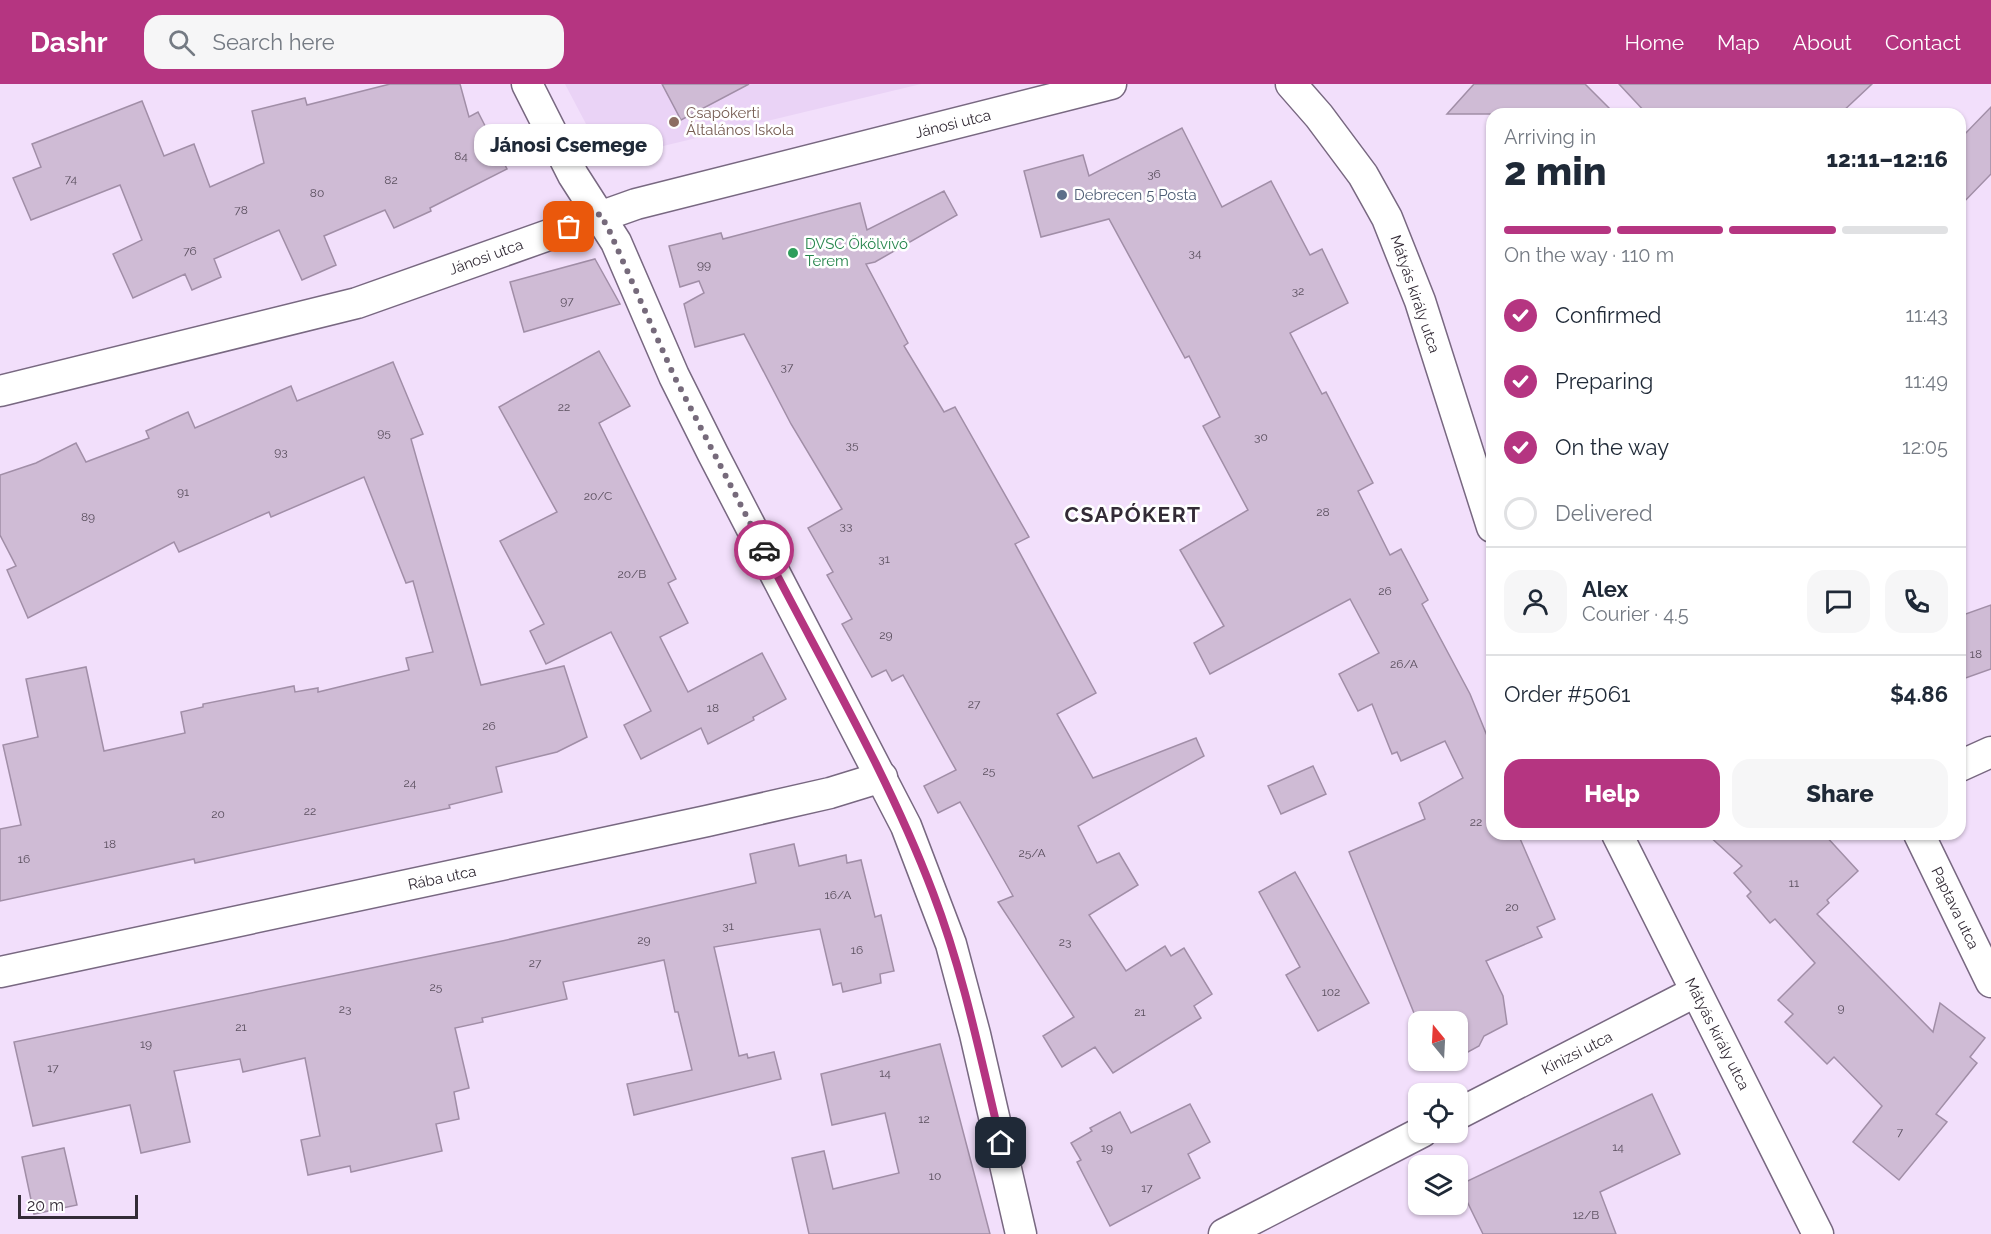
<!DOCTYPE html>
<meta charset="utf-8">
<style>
:root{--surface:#fff;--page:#f6f6f7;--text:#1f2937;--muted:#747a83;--line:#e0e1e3;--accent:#b53581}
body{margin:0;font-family:Raleway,sans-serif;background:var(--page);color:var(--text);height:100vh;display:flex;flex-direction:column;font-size:22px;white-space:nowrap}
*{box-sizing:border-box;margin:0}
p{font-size:20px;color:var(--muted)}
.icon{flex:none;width:33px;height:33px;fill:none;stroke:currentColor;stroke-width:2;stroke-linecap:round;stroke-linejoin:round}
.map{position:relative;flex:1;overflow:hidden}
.drawer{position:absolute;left:1486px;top:24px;width:480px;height:732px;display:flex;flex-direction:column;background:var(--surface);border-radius:18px;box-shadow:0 2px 4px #0004}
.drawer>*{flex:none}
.needle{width:39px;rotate:342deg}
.fabs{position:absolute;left:1408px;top:927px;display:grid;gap:12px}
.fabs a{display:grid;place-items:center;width:60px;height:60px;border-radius:12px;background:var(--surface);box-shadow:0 2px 4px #0004;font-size:30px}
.scale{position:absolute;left:18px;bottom:15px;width:120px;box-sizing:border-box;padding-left:6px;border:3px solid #332b36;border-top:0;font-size:16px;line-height:21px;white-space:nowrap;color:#332b36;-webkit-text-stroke:4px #fff;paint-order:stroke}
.pin{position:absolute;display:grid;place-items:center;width:51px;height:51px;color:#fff;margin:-26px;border-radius:12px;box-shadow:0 3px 9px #0006}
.courier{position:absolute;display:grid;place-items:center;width:60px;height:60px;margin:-30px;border:4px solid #b53581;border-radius:50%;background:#fff;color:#222;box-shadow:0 2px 8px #0007}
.bubble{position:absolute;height:42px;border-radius:18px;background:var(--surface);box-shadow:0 2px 4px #0004;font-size:20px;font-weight:800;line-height:42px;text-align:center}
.overview em{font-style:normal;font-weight:800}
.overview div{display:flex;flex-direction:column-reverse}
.overview{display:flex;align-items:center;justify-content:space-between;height:102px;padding:0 18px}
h1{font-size:39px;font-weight:800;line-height:45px}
.bar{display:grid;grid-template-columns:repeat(4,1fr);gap:9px 6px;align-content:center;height:72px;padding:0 18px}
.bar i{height:8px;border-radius:4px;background:var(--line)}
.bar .selected{background:var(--accent)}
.bar p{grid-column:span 4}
.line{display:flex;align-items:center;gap:15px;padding:0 18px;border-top:2px solid var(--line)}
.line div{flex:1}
.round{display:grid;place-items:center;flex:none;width:63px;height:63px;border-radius:18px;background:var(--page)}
ol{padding:0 18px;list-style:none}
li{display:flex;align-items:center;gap:18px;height:66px}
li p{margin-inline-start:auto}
li .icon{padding:6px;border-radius:50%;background:var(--accent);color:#fff;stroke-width:4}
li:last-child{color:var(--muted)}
li i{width:33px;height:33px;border:3px solid var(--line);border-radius:50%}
.primary-button{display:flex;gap:12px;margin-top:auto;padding:12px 18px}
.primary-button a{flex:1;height:69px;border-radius:18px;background:var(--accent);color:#fff;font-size:24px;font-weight:800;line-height:69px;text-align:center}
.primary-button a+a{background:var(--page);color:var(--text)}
header{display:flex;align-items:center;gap:36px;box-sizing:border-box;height:84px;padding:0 30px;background:var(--accent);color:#fff}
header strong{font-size:28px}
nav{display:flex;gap:33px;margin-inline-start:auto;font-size:21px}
.search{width:420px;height:54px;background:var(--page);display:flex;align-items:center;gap:15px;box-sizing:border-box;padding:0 21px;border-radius:18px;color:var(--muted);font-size:22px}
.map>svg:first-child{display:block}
</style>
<header>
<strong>Dashr</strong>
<div class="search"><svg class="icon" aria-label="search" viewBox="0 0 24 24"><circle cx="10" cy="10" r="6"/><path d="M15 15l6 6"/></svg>Search here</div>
<nav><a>Home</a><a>Map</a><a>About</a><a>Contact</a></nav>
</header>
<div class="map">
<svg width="1991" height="1150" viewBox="0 0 1991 1150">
<rect width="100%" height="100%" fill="#f2dffb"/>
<path fill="#ead3f6" d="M565 0H921L605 76Z"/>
<g fill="#cfbbd5" stroke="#a18ea7" stroke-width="1.5">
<path d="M390 0H460L469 33 478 28 507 85 430 124 431 127 394 144 385 126 324 152 336 181 302 196 279 146 214 175 221 193 192 206 185 190 133 214 113 170 142 156 120 101 31 136 13 94 41 83 32 60 142 17 164 72 194 60 210 103 264 79 252 27 305 14 307 21Z"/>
<path d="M662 0H749L681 36Z"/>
<path d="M1474 0H1585L1615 30H1447Z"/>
<path d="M1619 0H1872L1840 30H1647Z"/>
<path d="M1991 23V90L1960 122V55Z"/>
<path d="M1182 44 1222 123 1271 97 1310 171 1322 165 1348 219 1290 249 1322 310 1326 308 1373 399 1358 407 1390 471 1401 465 1428 516 1422 520 1470 610 1492 664V750H1518L1555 835 1537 843 1542 853 1486 877 1503 912 1507 940 1484 952 1479 962 1468 968 1458 966V938H1419V949L1415 941 1418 939 1349 768 1425 735 1419 719 1463 694 1445 657 1401 677 1397 668 1392 670 1372 620 1358 627 1339 590 1379 569 1350 515 1210 590 1194 559 1224 542 1180 466 1248 426 1203 342 1220 333 1189 272 1185 274 1109 135 1041 153 1024 87 1083 71 1089 92Z"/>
<path d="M944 107 957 131 875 178 866 180 908 259 904 262 944 328 955 323 1029 453 1015 460 1096 609 1057 630 1093 694 1196 654 1204 672 1078 742 1097 779 1119 769 1138 801 1089 831 1126 887 1165 862 1171 872 1184 864 1212 910 1194 922 1201 934 1113 989 1095 963 1062 983 1043 952 1074 933 998 818 1013 812 960 718 938 729 924 702 956 686 903 591 892 597 886 586 872 593 842 540 852 535 827 491 833 488 808 444 842 425 791 340 744 250 695 263 684 220 704 209 699 197 680 203 669 162 721 149 723 155 860 119 867 146Z"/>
<path d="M595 175 620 220 524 248 510 198Z"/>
<path d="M599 267 630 322 599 339 676 495 668 499 688 539 660 553 688 608 762 569 786 615 753 633 754 636 708 660 701 644 641 675 624 641 651 627 611 548 546 580 530 547 544 540 500 457 557 428 499 323Z"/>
<path d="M393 278 423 350 411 355 481 601 564 582 587 653 557 668 496 683 502 708 449 721 450 724 195 779 194 775 0 817V745L21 741 3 661 38 653 26 595 86 583 104 667 185 649 181 628 203 623V620L294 602 295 608 318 604V608L409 586 406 574 433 568 413 497 406 499 364 393 271 433 269 428 179 468 174 458 28 534 7 486 16 482 0 451V391L36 379 76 359 86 378 149 354 146 347 188 328 195 344 291 302 297 317Z"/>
<path d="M1991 521V585L1960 596V532Z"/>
<path d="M1313 682 1326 710 1281 730 1268 702Z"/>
<path d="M1707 750H1824L1858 787 1827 816 1829 819 1817 830 1933 948 1940 919 1985 954 1970 973 1977 979 1936 1030 1947 1038 1899 1096 1853 1058 1882 1022 1834 973 1827 980 1785 938 1793 930 1778 916 1815 879 1775 835 1770 839 1747 812 1751 808 1734 789 1742 782Z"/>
<path d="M794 760 799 782 846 771 847 779 861 776 875 833 881 831 894 887 880 890 881 899 843 908 841 899 833 901 820 845 714 863 739 972 747 970 748 974 774 968 781 995 634 1031 627 1000 692 986 678 928H675L664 876 563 898 567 915 482 934 483 938 455 944 469 1004 454 1008 459 1035 436 1040 442 1067 351 1088 350 1082 308 1091 301 1056 320 1052 305 974 243 988 240 975 174 987 190 1058 141 1069 130 1021 33 1042 14 958 502 857 756 799 750 770Z"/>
<path d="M1295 788 1369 919 1318 947 1286 891 1300 883 1259 808Z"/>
<path d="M940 960 990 1150H809L792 1074 824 1067 833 1105 899 1089 885 1029 832 1041 821 990Z"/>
<path d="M1652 1010 1680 1070 1600 1108 1616 1150H1483L1459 1101Z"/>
<path d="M1190 1020 1210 1058 1188 1070 1200 1094 1110 1142 1077 1078 1081 1076 1071 1059 1092 1047 1090 1044 1120 1028 1131 1049Z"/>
<path d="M64 1064 77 1121 34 1130 22 1073Z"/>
</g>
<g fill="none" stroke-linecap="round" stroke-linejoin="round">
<g stroke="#786881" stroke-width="33">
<g id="street">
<path d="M527 0 573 91 616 158 674 292 713 370 906 742 951 860 975 950 1021 1150"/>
<path d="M1291 0 1319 32 1363 91 1387 134 1420 217 1492 443"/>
<path d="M0 307 357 219 636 120 1111 0"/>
<path d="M1960 682 1991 668"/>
<path d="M1617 750 1818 1150"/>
<path d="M1919 750 1991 898"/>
<path d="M0 888 707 737 830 709 882 693"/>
<path d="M1458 1030 1695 908"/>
<path d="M1224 1150 1422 1048"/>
</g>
</g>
<use href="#street" stroke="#fff" stroke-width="30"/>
</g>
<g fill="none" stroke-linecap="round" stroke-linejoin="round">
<path stroke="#766a7b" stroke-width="6" stroke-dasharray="0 10.8" d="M569 143 600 130 609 146 674 292 764 466"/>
<path stroke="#b53581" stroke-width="8" d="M764 466C822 579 888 690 933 809 964 890 981 976 1001 1059"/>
</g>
<circle fill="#8d6e63" stroke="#fff" stroke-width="2" cx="674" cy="38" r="6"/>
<circle fill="#5c6f8a" stroke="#fff" stroke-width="2" cx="1062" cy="111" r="6"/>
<circle fill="#2e9e5b" stroke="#fff" stroke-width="2" cx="793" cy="169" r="6"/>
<g text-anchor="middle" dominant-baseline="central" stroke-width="5" stroke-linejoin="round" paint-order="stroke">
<g font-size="12" fill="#5a4f5e">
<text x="461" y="72">84</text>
<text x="1154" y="90">36</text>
<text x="71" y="95">74</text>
<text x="391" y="96">82</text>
<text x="317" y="109">80</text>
<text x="241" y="126">78</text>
<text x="190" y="167">76</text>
<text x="1195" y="169">34</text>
<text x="704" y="181">99</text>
<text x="1298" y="207">32</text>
<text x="567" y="217">97</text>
<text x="787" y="283">37</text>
<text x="564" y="323">22</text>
<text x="384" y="349">95</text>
<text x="1261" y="353">30</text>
<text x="852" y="361">35</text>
<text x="281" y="368">93</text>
<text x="183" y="408">91</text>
<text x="598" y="412">20/C</text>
<text x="1323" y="428">28</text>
<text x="88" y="433">89</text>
<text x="846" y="442">33</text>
<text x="884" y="475">31</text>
<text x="632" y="490">20/B</text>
<text x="1385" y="507">26</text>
<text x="886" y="551">29</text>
<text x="1976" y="570">18</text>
<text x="1404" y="580">26/A</text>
<text x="974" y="620">27</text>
<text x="713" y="624">18</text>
<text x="489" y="642">26</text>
<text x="989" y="687">25</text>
<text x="410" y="699">24</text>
<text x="310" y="727">22</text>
<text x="218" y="730">20</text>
<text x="1476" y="738">22</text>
<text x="110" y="760">18</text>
<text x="1032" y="769">25/A</text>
<text x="24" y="775">16</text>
<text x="1794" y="799">11</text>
<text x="838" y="811">16/A</text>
<text x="1512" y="823">20</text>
<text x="728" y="842">31</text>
<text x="644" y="856">29</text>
<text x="1065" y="858">23</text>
<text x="857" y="866">16</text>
<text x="535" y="879">27</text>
<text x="436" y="903">25</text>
<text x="1331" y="908">102</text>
<text x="1841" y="924">9</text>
<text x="345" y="925">23</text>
<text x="1140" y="928">21</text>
<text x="241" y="943">21</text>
<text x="146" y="960">19</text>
<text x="53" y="984">17</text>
<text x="885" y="989">14</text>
<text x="924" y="1035">12</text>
<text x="1900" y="1048">7</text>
<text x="1618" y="1063">14</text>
<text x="1107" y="1064">19</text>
<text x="935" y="1092">10</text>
<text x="1147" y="1104">17</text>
<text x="1586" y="1131">12/B</text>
</g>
<g font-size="15" fill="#785e54" stroke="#fff" text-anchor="start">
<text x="686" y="29">Csapókerti<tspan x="686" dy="17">Általános Iskola</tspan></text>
</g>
<g font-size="15" fill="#332b36" stroke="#fff">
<text transform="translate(953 40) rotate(-14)">Jánosi utca</text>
<text transform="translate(486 173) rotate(-20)">Jánosi utca</text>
<text transform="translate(1415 210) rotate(71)">Mátyás király utca</text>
<text transform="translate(442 794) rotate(-12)">Rába utca</text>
<text transform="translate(1955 824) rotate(64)">Paptava utca</text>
<text transform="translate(1717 950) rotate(63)">Mátyás király utca</text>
<text transform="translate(1577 969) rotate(-27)">Kinizsi utca</text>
</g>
<g font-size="15" fill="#4e5e75" stroke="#fff" text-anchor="start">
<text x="1074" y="111">Debrecen 5 Posta</text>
</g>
<g font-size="15" fill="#27864d" stroke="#fff" text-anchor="start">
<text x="805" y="160">DVSC Ökölvívó<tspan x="805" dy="17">Terem</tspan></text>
</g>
<g font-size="21" font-weight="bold" letter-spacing="1.5" fill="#332b36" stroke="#fff">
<text x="1133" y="430">CSAPÓKERT</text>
</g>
</g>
</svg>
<div class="fabs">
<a><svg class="needle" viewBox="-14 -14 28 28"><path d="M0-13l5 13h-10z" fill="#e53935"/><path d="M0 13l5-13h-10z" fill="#747a83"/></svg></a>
<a><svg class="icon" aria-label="locate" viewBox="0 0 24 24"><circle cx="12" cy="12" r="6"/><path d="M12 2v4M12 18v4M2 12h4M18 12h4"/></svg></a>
<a><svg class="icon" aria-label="layers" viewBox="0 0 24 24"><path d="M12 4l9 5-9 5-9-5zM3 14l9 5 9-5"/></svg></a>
</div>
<div class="scale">20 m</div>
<div class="pin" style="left:569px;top:143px;background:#ea580c"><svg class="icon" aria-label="bag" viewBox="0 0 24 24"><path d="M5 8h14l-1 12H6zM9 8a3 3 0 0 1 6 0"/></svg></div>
<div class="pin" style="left:1001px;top:1059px;background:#1f2937"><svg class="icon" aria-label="home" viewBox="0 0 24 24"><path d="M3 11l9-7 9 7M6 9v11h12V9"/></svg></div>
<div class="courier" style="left:764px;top:466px"><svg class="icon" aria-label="car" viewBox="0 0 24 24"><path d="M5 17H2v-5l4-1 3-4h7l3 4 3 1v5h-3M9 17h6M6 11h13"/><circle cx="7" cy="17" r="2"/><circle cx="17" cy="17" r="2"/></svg></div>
<div class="bubble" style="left:474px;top:40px;width:189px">Jánosi Csemege</div>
<section class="drawer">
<div class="overview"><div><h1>2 min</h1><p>Arriving in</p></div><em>12:11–12:16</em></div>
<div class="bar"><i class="selected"></i><i class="selected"></i><i class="selected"></i><i></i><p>On the way · 110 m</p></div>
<ol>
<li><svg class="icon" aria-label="check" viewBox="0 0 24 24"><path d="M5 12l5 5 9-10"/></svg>Confirmed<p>11:43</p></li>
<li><svg class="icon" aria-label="check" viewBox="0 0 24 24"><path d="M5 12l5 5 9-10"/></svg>Preparing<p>11:49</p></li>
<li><svg class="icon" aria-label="check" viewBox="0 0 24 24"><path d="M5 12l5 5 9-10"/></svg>On the way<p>12:05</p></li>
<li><i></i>Delivered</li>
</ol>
<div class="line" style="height:108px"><a class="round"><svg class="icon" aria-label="person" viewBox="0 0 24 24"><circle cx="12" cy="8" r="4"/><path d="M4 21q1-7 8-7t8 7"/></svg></a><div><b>Alex</b><p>Courier · 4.5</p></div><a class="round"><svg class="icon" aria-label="chat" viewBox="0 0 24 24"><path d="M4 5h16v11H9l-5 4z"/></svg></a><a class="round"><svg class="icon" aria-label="phone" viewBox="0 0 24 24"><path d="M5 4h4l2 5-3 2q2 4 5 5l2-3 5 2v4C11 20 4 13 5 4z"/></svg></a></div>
<div class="line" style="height:78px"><div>Order #5061</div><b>$4.86</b></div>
<div class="primary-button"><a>Help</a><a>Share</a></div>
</section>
</div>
